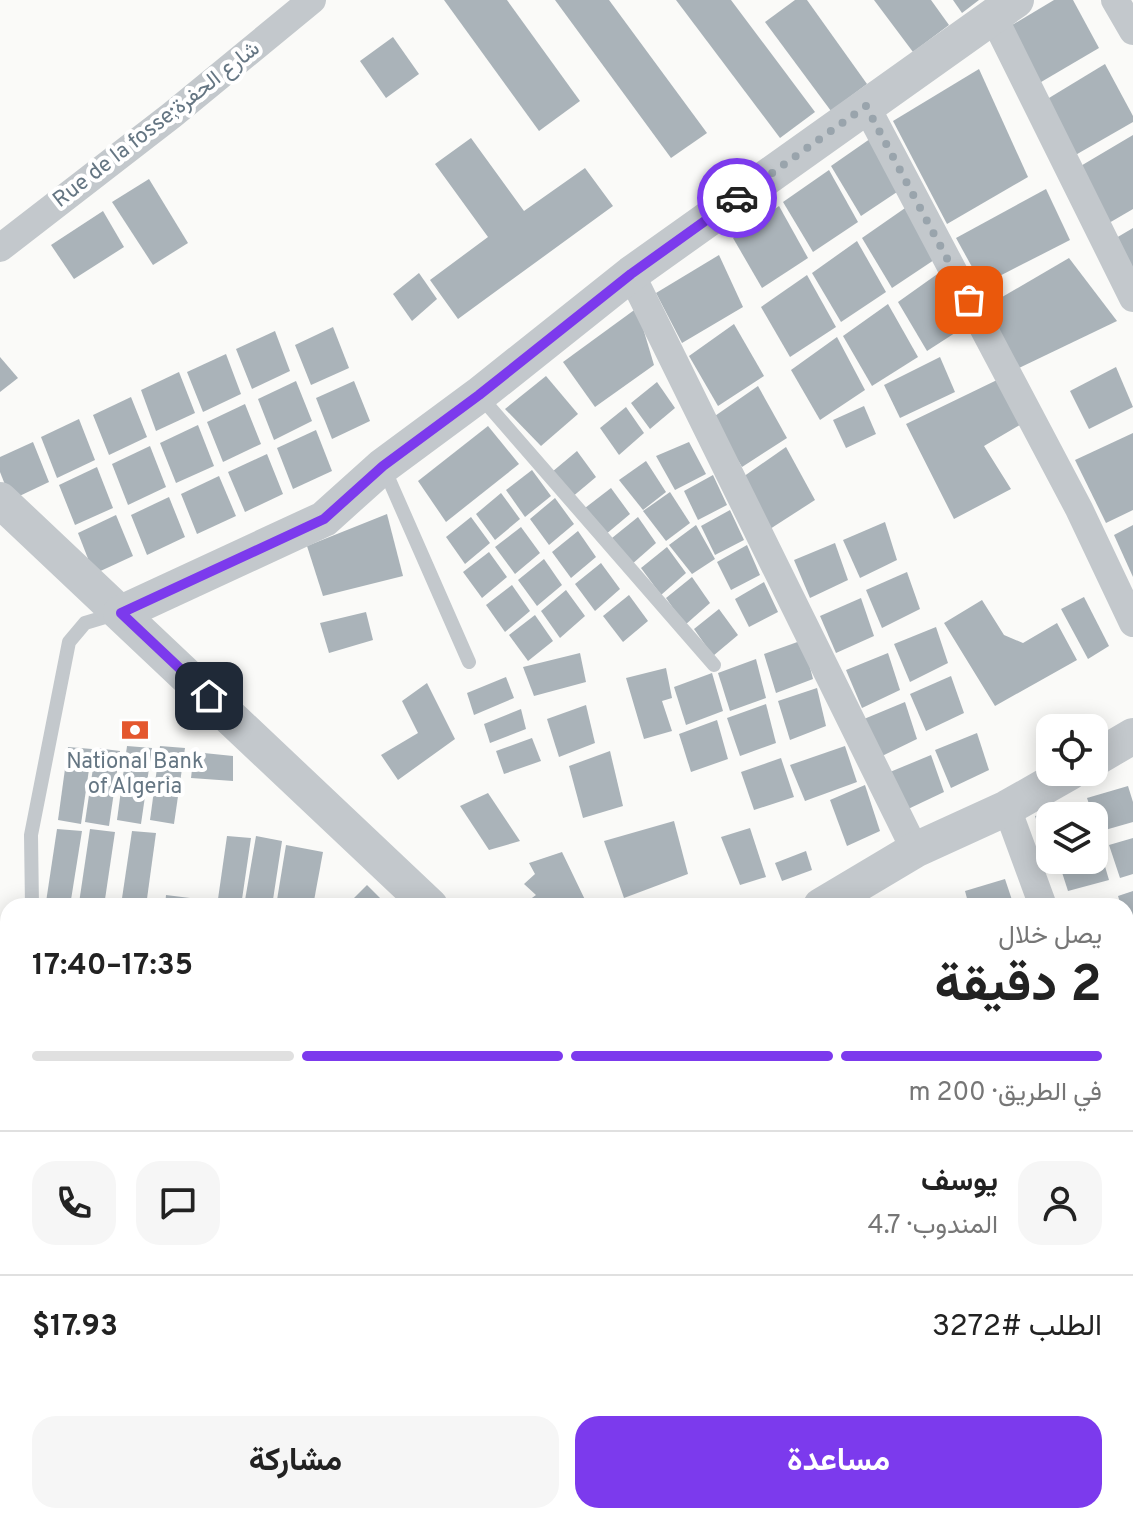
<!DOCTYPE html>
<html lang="ar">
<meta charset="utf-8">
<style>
:root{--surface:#fff;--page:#f6f6f6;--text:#222;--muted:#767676;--line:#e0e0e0;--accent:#7c3aed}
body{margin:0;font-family:Overpass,Vazirmatn,sans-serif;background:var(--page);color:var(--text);direction:rtl;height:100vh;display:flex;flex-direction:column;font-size:30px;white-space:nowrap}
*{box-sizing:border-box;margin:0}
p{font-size:26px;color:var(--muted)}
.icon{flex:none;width:44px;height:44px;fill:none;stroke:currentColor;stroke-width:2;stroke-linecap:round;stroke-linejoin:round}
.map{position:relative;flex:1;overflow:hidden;direction:ltr}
.details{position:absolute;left:0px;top:898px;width:1134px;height:626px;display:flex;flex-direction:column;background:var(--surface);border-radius:24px 24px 0 0;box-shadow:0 4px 20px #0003;direction:rtl}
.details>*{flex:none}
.fabs{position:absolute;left:1036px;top:714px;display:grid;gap:16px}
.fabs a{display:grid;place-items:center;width:72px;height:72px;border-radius:16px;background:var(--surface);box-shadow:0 4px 20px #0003;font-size:40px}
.pin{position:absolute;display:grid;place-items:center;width:68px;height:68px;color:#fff;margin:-34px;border-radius:16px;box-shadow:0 4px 12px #0006}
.courier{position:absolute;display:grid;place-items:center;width:80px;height:80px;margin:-40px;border:6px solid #7c3aed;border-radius:50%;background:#fff;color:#222;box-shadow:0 2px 10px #0007}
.headline em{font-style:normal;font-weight:700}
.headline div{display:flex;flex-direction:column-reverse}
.headline{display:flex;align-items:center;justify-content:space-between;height:136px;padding:0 32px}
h1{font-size:52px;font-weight:700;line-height:60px}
.bar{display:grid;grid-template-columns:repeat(4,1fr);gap:12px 8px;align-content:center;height:96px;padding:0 32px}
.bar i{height:10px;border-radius:6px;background:var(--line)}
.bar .selected{background:var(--accent)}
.bar p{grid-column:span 4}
.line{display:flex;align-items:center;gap:20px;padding:0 32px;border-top:2px solid var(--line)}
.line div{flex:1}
.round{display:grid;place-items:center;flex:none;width:84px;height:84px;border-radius:24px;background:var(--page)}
.cta{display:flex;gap:16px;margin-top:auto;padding:16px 32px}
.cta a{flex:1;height:92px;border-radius:24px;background:var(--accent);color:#fff;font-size:32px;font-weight:700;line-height:92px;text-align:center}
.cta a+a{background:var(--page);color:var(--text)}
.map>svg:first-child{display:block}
</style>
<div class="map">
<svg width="1133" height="1523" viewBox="0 0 1133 1523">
<rect width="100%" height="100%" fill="#fafaf8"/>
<g fill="#aab3b9">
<path d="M444 0H507L580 101 539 131Z"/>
<path d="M555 0H609L707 133 671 158Z"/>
<path d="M676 0H731L815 112 780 138Z"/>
<path d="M795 0H807L867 84 831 111 765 22Z"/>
<path d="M874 0H931L949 25 913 52Z"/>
<path d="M953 0H979L962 13Z"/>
<path d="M1054 0H1073L1099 48 1036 85 1007 28Z"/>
<path d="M393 37 419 74 386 98 360 61Z"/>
<path d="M1105 64 1133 116V122L1072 157 1044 101Z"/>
<path d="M979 69 1028 177 947 224 893 121Z"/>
<path d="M877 134 906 186 861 216 831 166Z"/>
<path d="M1133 135V209L1109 223 1079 167Z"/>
<path d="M471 138 524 211 585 168 613 206 458 319 430 280 488 237 435 164Z"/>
<path d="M829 170 858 222 813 252 783 202Z"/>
<path d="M149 179 188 243 153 265 112 202Z"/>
<path d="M1046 189 1070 240 982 285 956 238Z"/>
<path d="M779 206 808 258 762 288 733 238Z"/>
<path d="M908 206 937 258 892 288 862 238Z"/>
<path d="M103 211 124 247 74 279 51 245Z"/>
<path d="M1133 228V271L1116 238Z"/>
<path d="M857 241 886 292 841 322 812 273Z"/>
<path d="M719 255 743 307 682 343 656 293Z"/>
<path d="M1069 258 1117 321 1019 368 985 307Z"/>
<path d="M943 270 972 322 927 351 898 302Z"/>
<path d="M419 273 437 299 412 321 393 294Z"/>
<path d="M807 275 836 327 790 357 761 307Z"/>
<path d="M888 304 918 357 872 386 843 336Z"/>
<path d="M637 308 654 365 595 407 563 362Z"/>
<path d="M734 324 764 376 718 406 689 356Z"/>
<path d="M333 327 349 368 311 385 295 345Z"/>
<path d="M275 331 290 371 252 389 236 349Z"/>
<path d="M837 337 865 390 820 420 791 370Z"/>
<path d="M226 354 241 394 203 412 187 372Z"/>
<path d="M0 357 18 378 0 392Z"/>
<path d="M940 357 955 392 900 418 884 385Z"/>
<path d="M1116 367 1133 407 1089 429 1070 391Z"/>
<path d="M179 372 195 413 156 431 141 390Z"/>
<path d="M546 376 578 414 541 446 505 409Z"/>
<path d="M997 380 1023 423 984 446 1011 489 954 519 906 424Z"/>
<path d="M296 381 312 421 274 440 258 399Z"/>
<path d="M354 381 370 421 332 439 316 398Z"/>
<path d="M657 382 675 408 650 429 631 403Z"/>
<path d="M758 386 787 438 742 467 712 418Z"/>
<path d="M131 397 147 437 109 455 93 415Z"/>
<path d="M245 404 261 444 223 462 207 422Z"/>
<path d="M864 406 876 434 846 448 833 420Z"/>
<path d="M626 407 644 433 619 455 600 428Z"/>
<path d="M79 419 95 460 57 478 41 437Z"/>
<path d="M198 425 214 466 176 483 160 443Z"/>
<path d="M488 426 519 464 446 522 418 481Z"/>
<path d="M316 430 332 471 293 489 277 448Z"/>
<path d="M1133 433V510L1106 523 1075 460Z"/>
<path d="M33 442 49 482 11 500 0 472V457Z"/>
<path d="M689 442 706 474 675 490 656 456Z"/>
<path d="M150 446 166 487 128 505 112 464Z"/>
<path d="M786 447 815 500 770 529 740 479Z"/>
<path d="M577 451 596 477 571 498 552 472Z"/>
<path d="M267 454 283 494 245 512 228 472Z"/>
<path d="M646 461 666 492 643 510 619 480Z"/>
<path d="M97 467 113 508 75 525 59 485Z"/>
<path d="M532 470 551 496 525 517 506 490Z"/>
<path d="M713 475 727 505 698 520 684 491Z"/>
<path d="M219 476 236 516 197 534 181 494Z"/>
<path d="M611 488 630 514 605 535 585 508Z"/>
<path d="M670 492 690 523 666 541 643 511Z"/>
<path d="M501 493 520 519 495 540 476 514Z"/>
<path d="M169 497 185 537 147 555 131 515Z"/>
<path d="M555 498 574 524 549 545 530 519Z"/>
<path d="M730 510 744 540 715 555 701 526Z"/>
<path d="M387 514 403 576 323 596 307 546Z"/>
<path d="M116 515 133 556 94 574 78 533Z"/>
<path d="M471 517 490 543 465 564 446 537Z"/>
<path d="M638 517 656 543 631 565 612 538Z"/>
<path d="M885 522 897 560 860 578 843 540Z"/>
<path d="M696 525 715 559 692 574 669 545Z"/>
<path d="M1133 525V577L1114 535Z"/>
<path d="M521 527 540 553 515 574 495 547Z"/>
<path d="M578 531 596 557 571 578 552 552Z"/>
<path d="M835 543 848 580 810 598 794 560Z"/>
<path d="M747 545 760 575 731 590 717 562Z"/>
<path d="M667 547 686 573 661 595 641 568Z"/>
<path d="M489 552 507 577 482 598 463 572Z"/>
<path d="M544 559 562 585 537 606 518 580Z"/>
<path d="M601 563 620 589 595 611 575 584Z"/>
<path d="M907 572 920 609 882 628 866 590Z"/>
<path d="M692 577 710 603 685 625 666 598Z"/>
<path d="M764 582 778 612 749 627 735 599Z"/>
<path d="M512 585 530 611 505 632 486 605Z"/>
<path d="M566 590 585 616 560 638 541 611Z"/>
<path d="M629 595 648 621 623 642 603 616Z"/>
<path d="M1084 597 1109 646 1088 659 1061 609Z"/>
<path d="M861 598 874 636 836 653 820 616Z"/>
<path d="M982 600 1004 635 1023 643 1057 623 1077 660 995 706 944 623Z"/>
<path d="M719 609 738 635 713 656 694 629Z"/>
<path d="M366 612 373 640 329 653 320 623Z"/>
<path d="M535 615 553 641 528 661 509 635Z"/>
<path d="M936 627 948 663 910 682 894 644Z"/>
<path d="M803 640 813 679 776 693 764 654Z"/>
<path d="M580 653 586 682 534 696 523 667Z"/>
<path d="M888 653 900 690 862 708 846 670Z"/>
<path d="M756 659 766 698 730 711 718 673Z"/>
<path d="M666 668 672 698 662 701 672 731 644 739 626 678Z"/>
<path d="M712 673 723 711 686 725 674 687Z"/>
<path d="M951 676 964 713 926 731 910 694Z"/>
<path d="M506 677 514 698 474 715 467 693Z"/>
<path d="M427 683 455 739 398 780 381 755 418 733 402 701Z"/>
<path d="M817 688 826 726 790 740 778 701Z"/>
<path d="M905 702 917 739 880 757 864 719Z"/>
<path d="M766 704 776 743 740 756 727 718Z"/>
<path d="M586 705 595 743 559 757 547 719Z"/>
<path d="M521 709 526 729 490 743 484 724Z"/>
<path d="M717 720 728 759 691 772 679 734Z"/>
<path d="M977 733 989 770 951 788 935 750Z"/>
<path d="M532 738 541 761 504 774 496 751Z"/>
<path d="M127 746 152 748 141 824 117 820Z"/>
<path d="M160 746 185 748 174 824 150 820Z"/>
<path d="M845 746 857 782 805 801 790 765Z"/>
<path d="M68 747 92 749 81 824 58 820Z"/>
<path d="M96 748 120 751 109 826 85 822Z"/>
<path d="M610 751 623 806 583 818 569 766Z"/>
<path d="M194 752 233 756V781L191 778Z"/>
<path d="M931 755 944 792 906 810 890 772Z"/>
<path d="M781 758 794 797 754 810 741 772Z"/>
<path d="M865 785 880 831 847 846 830 800Z"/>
<path d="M1128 786 1133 802V822L1098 832 1087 798Z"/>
<path d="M488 793 520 841 489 850 460 806Z"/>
<path d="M1076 804 1080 816H1050V847L1046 849 1035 816Z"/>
<path d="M674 821 688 874 624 898 604 841Z"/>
<path d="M750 828 766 877 740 885 721 837Z"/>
<path d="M57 829 82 831 70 906 46 902Z"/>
<path d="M90 829 115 832 104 906 79 903Z"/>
<path d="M132 831 156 833 146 906 121 905Z"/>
<path d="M227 836 251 838 241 906H217Z"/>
<path d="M256 836 282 841 272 906H244Z"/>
<path d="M1133 838V874L1120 878 1109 845Z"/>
<path d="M286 845 323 852 313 906H276Z"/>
<path d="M1099 846 1109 880 1068 891 1058 860H1094V848Z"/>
<path d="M806 851 812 870 782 881 775 863Z"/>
<path d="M562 852 588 906H521L536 895 524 884 535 874 529 863Z"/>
<path d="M1005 879 1014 906H969L965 891Z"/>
<path d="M367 885 388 906H346Z"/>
<path d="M1133 891V927L1128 929 1126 906H1121L1118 896Z"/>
<path d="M166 895 214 901 213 906H165Z"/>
<path d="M1107 898 1110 906H1083L1082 905Z"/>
<path d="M0 971 6 972 8 1043V1115L0 1116Z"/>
<path d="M1126 985 1133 1005V1017L1126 1019Z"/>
<path d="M1133 1027V1064L1126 1066V1029Z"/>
<path d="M1133 1141V1187L1132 1188 1126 1163V1142Z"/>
<path d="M7 1215 6 1285 8 1308 2 1307 3 1297H0V1227L4 1228Z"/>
<path d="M1133 1358V1422L1126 1424V1360Z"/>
<path d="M0 1473 8 1474V1516H88L87 1523H0Z"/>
<rect x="632" y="1516" width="37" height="7"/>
<rect x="681" y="1516" width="37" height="7"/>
<rect x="727" y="1516" width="37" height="7"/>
<rect x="888" y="1516" width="36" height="7"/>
</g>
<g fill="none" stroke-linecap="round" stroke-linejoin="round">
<g stroke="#c3c8cc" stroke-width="14">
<path d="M479 395 714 665"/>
<path d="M383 466 469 662"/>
<path d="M32 906 31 835 69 642 85 623 115 614"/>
<path d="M1126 1348 1133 1346"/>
<path d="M1126 1465 1133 1461"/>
<path d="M945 1516 946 1523"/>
<path d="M1069 1516 1070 1523"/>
<path d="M596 1523 598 1516"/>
<path d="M1022 1523 1034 1516"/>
</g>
<g stroke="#c3c8cc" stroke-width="28">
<path d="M1115 0 1133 31"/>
<path d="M993 16 1133 298"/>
<path d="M866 106 1079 509 1133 623"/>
<path d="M0 248 172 115 312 0"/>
<path d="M631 274 915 850"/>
<path d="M1007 808 1043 906"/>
</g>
<g stroke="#c3c8cc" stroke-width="36">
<path d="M0 500 430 906"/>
<path d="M121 613 324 519 383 466 479 395 631 274 1016 0"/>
<path d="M1094 759 1133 736"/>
<path d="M821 906 915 850 1007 808 1070 772"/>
</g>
<g stroke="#d6dbdf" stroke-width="40">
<path d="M0 1143 8 1141"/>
<path d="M1126 1282 1133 1289"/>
</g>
</g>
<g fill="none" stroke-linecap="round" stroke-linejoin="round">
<path stroke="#99a4ac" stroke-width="8" stroke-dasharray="0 14.4" d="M737 198 866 106 969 300"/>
<path stroke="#7c3aed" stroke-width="10" d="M209 696 121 613 324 519 383 466 479 395 631 274 737 198"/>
</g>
<defs>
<g id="bank-bare" transform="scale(2.16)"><path d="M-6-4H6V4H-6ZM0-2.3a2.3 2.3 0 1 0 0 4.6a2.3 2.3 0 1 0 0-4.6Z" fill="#e4572e" stroke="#fff" stroke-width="2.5" paint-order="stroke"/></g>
</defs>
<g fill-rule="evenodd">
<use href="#bank-bare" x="135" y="730"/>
</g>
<g text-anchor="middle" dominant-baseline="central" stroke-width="8" stroke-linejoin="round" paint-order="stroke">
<g font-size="22" fill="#657683" stroke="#fff">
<text transform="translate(157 125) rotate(-38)">Rue de la fosse;شارع الحفرة</text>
</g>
<g font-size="22" fill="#657683" stroke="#fff">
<text x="135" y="762">National Bank<tspan x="135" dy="25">of Algeria</tspan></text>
</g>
</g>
</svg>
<div class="fabs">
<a><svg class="icon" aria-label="locate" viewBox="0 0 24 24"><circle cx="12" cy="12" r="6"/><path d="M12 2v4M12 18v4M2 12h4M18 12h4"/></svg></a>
<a><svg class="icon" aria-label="layers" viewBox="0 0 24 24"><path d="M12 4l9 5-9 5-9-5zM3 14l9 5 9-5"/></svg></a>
</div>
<div class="pin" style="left:969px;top:300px;background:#ea580c"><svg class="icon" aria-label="bag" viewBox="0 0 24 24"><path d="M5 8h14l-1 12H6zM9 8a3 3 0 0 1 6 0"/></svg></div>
<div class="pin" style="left:209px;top:696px;background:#1f2937"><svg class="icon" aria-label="home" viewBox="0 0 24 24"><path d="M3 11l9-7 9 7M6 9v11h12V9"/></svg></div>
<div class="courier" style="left:737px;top:198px"><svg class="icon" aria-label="car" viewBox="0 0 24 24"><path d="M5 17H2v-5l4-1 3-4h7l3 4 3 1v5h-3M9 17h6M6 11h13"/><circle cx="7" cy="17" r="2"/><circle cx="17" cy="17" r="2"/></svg></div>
<section class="details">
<div class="headline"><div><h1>2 دقيقة</h1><p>يصل خلال</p></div><em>17:35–17:40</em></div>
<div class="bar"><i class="selected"></i><i class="selected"></i><i class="selected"></i><i></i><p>في الطريق · 200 m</p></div>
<div class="line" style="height:144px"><a class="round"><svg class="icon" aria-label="person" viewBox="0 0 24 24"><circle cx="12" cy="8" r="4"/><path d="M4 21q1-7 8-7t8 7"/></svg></a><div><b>يوسف</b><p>المندوب · 4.7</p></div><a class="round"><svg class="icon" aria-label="chat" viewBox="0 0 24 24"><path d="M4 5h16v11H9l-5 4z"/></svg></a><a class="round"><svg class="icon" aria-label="phone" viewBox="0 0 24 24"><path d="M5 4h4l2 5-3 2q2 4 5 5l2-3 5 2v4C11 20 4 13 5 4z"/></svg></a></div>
<div class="line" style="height:104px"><div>الطلب #3272</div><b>$17.93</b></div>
<div class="cta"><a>مساعدة</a><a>مشاركة</a></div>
</section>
</div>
